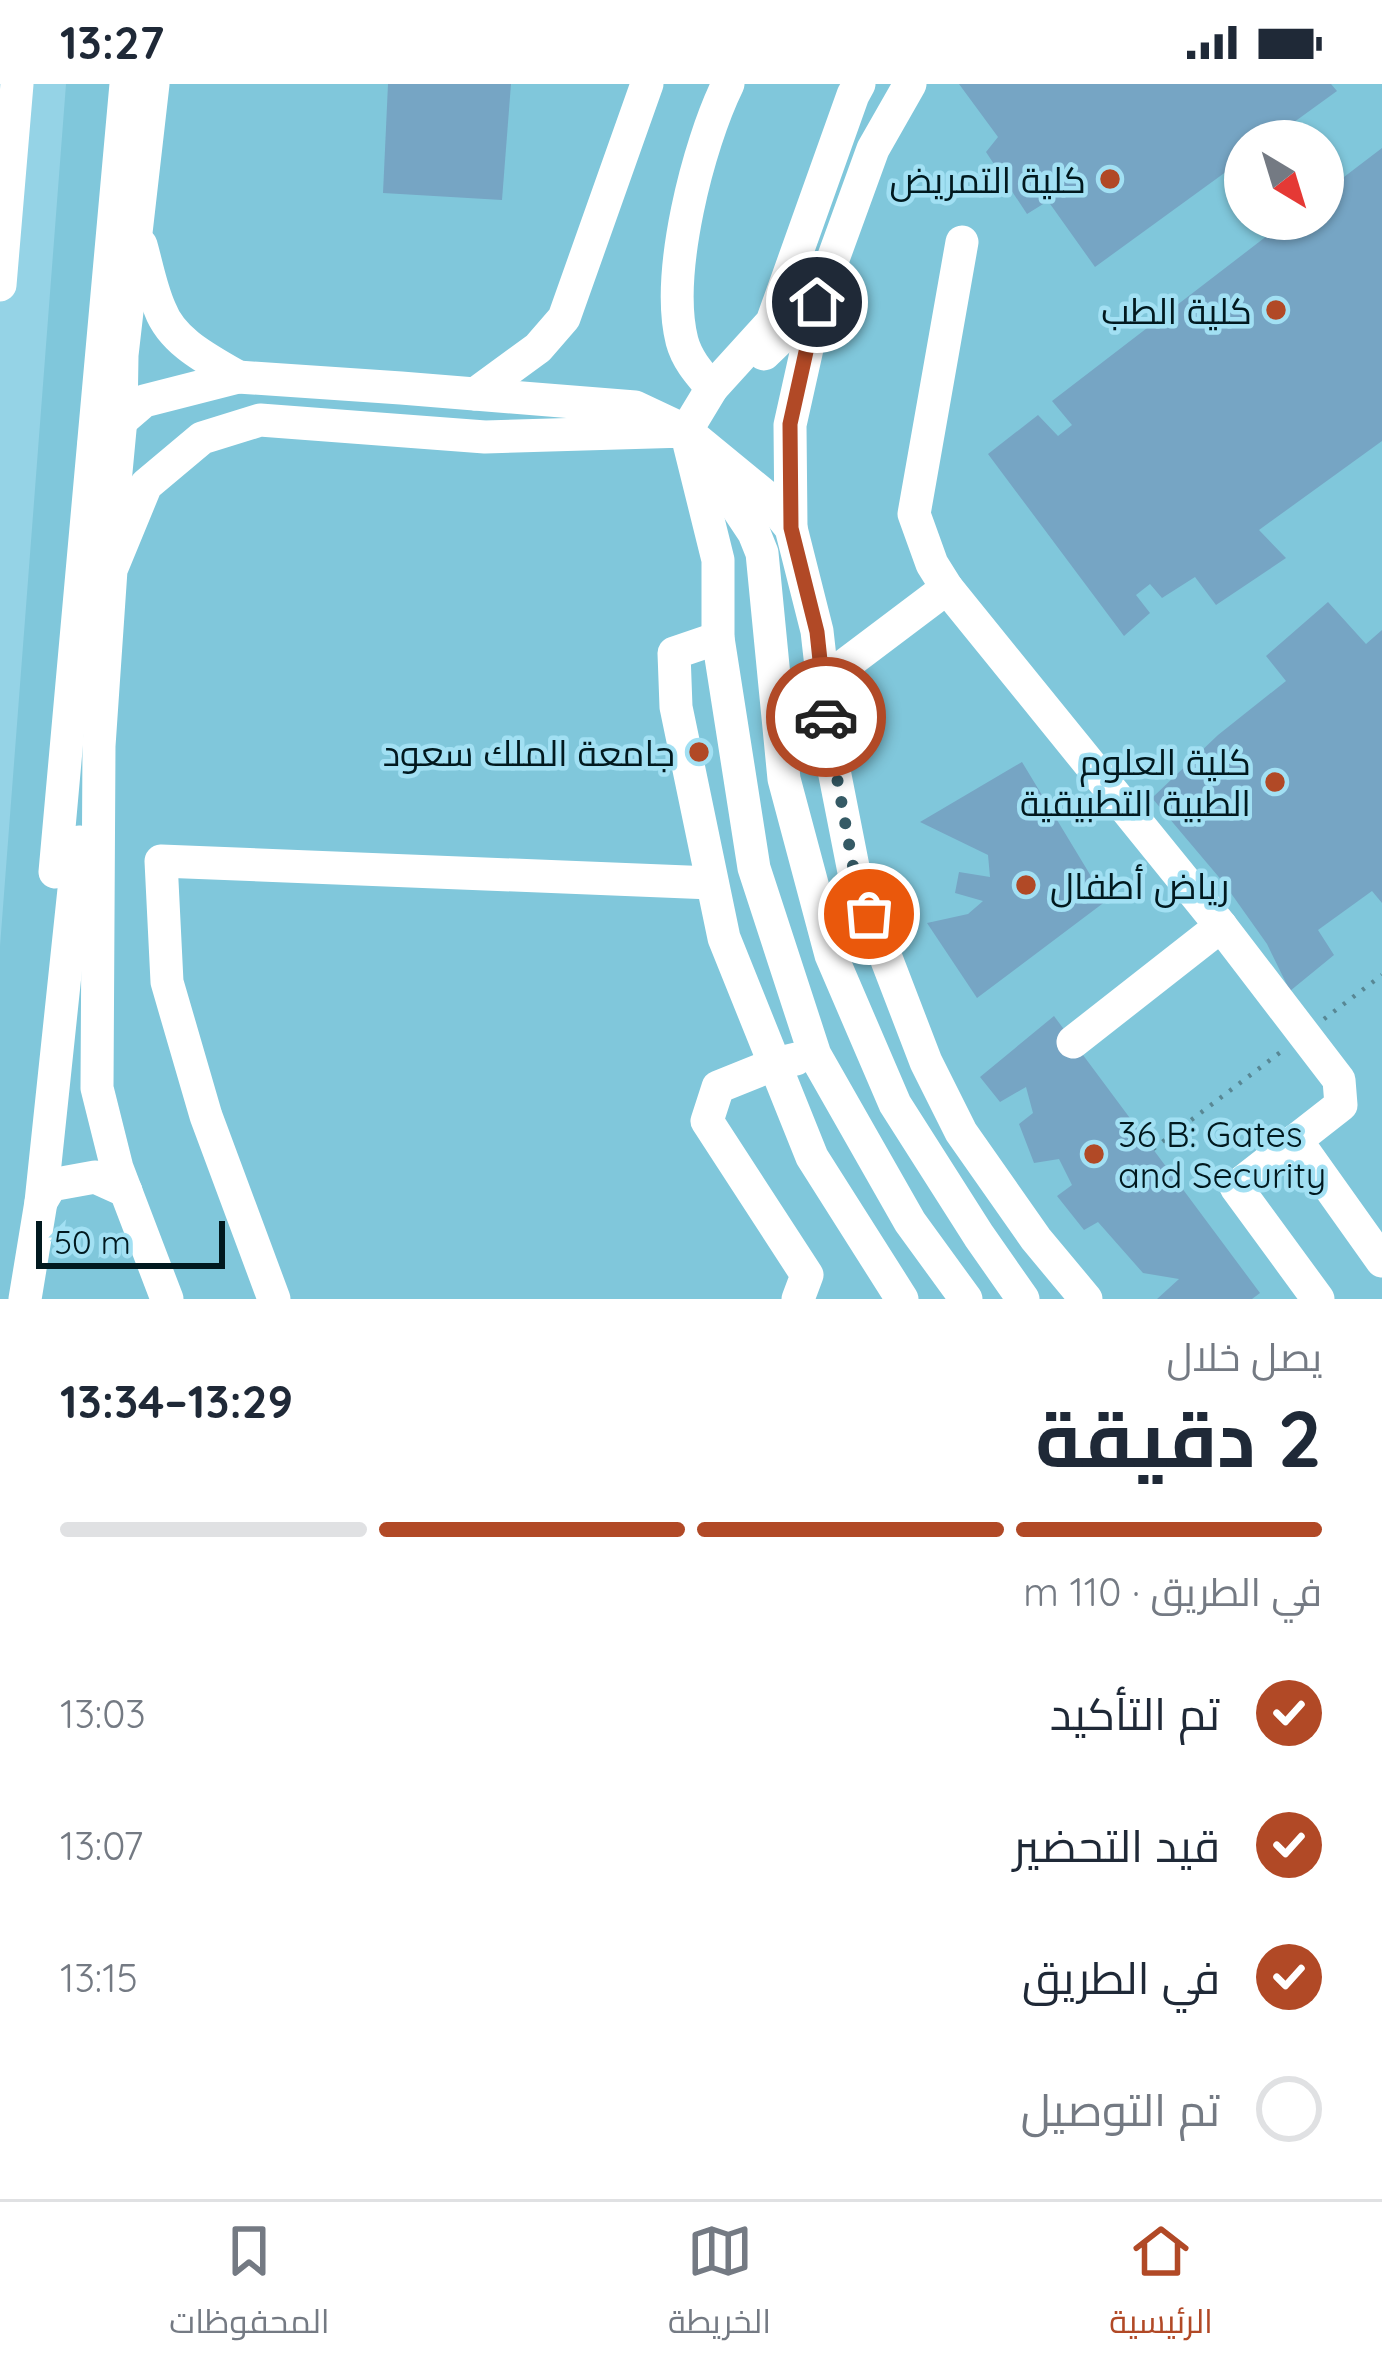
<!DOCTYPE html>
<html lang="ar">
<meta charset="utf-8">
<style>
:root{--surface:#fff;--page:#f2f2f3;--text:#1f2937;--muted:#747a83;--line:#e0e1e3;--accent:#b14926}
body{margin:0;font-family:Quicksand,Cairo,sans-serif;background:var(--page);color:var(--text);direction:rtl;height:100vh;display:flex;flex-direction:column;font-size:45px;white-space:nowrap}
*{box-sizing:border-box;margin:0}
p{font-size:39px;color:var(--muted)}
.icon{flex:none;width:66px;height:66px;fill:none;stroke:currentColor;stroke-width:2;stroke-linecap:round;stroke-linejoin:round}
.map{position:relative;height:1215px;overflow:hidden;direction:ltr}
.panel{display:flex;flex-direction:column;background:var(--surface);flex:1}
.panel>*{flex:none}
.needle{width:78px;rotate:142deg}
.controls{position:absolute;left:1224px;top:36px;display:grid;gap:24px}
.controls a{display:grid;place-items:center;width:120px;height:120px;border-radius:50%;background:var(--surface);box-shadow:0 3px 9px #0004;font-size:60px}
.scale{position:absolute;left:36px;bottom:30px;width:189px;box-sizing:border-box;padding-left:12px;border:6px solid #01191f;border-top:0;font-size:33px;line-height:42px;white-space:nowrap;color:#01191f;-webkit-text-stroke:9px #a2e0f3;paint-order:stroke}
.pin{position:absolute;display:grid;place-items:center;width:102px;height:102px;color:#fff;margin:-51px;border:6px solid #fff;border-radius:50%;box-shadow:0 3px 12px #0007}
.courier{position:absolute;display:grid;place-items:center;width:120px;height:120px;margin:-60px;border:9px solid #b14926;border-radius:50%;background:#fff;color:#222;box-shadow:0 3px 15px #0007}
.summary em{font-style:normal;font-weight:700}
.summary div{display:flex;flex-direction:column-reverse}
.summary{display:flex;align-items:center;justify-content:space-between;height:204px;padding:0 60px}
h1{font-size:78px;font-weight:700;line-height:90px}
.bar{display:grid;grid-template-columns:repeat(4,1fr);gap:18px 12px;align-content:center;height:144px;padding:0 60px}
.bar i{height:15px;border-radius:9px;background:var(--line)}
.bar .selected{background:var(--accent)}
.bar p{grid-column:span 4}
ol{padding:0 60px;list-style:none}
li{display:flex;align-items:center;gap:36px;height:132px}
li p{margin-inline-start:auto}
li .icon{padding:12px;border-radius:50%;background:var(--accent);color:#fff;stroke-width:4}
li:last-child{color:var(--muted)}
li i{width:66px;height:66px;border:6px solid var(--line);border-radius:50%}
.status{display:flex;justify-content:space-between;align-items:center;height:84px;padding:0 60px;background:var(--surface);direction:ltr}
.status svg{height:33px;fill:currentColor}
.menu{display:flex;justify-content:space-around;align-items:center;height:168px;border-top:3px solid var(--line);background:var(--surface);font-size:33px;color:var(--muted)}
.menu a{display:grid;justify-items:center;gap:6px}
.menu .selected{color:var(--accent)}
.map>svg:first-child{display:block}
</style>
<div class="status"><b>13:27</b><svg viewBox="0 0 49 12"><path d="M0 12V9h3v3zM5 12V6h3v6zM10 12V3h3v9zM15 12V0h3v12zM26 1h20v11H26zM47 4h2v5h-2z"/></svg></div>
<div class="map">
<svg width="1382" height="1215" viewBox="0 0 1382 1215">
<rect width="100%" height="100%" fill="#95d3e6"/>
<path fill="#80c7db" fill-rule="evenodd" d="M66 0H1382V1215H0V862ZM1245 57H1323V135H1245Z"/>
<g fill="#76a5c4">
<path d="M388 0H511L502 116 383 109Z"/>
<path d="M959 0H1331L1337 7 1268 57H1245V74L1095 183 1048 117 1027 130 986 68 998 53Z"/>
<path d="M1382 64V357L1259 446 1286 474 1216 521 1195 493 1162 514 1150 500 1136 511 1150 529 1124 552 988 370 1038 331 1058 352 1072 341 1052 317 1289 135H1323V109Z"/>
<path d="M1328 518 1366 560 1382 546V819L1372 807 1318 846 1334 871 1290 907 1267 860 1223 798 1152 714 1218 651 1286 597 1266 572Z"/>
<path d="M1022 678 1106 817 977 914 927 839 968 830 983 817 955 809 959 788 990 793 988 771 920 738Z"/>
<path d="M1054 932 1260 1209 1252 1215H1157L1179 1195 1143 1189 1098 1138 1084 1146 1057 1112 1072 1101 1059 1075 1034 1079 1019 1040 1033 1029 1026 1003 1000 1018 980 993Z"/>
</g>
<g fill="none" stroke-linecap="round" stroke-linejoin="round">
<g stroke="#588794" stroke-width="4.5" stroke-dasharray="3 9" stroke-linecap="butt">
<path d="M1324 935 1382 891"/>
<path d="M1153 1065 1282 967"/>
</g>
<g stroke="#fff" stroke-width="33">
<path d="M859 0 853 11 772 238 712 304 686 347 718 476V554L754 784 815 971 910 1138 966 1215"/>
<path d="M962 158 914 430 932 480 947 504 1221 842 1339 996 1341 1021 1236 1103 1318 1215"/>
<path d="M141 161C147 182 151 205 160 225 172 258 209 276 238 293"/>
<path d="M0 201 17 0"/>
<path d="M764 270 817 219 873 65 910 0"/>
<path d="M712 304C700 290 687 276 682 257 665 190 698 61 728 0"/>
<path d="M475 310 538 264 564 234 647 0"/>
<path d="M94 360 144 317 238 293 401 304 635 323 686 347 764 411 791 444 817 547 831 671 855 793 926 978 961 1048 1036 1155 1086 1215"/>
<path d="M791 444 790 341 817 220"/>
<path d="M109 462 121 335 122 271 153 0"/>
<path d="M718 554 674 569 676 623 724 854 812 1073 902 1215"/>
<path d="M821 599 947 504"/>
<path d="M55 788 126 0"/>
<path d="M1073 958 1221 842"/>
<path d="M796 975 775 980 718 1003 707 1037 807 1191 798 1215"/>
<path d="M1296 1056 1382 1177"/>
<path d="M41 1118 51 1101 95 1093 126 1107"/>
<path d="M25 1215 41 1118 79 758"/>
<path d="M167 1215 117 1084 97 1004 99 662 111 486 146 401 202 354 260 336 485 353 686 347 754 449 762 469 784 695 831 871 895 1020 979 1152 1023 1215"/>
<path d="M274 1215 206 1032 167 898 161 777 712 799"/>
</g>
</g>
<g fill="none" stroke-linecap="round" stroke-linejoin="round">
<path stroke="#355a65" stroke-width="12" stroke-dasharray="0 21.6" d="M826 633 855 793 869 830"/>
<path stroke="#b14926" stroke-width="15" d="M817 218 790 340 791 444 817 548 826 633"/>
</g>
<g fill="#b14926" stroke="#a2e0f3" stroke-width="4.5">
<circle cx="1110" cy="95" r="12"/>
<circle cx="1276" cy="226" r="12"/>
<circle cx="699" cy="668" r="12"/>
<circle cx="1275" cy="698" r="12"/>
<circle cx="1026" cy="801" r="12"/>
<circle cx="1094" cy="1070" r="12"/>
</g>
<g text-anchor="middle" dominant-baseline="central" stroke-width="9" stroke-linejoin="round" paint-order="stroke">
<g font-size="36" fill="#01191f" stroke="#a2e0f3" text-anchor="end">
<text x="1086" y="95">كلية التمريض</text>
<text x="1252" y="226">كلية الطب</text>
<text x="675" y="668">جامعة الملك سعود</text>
<text x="1251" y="677">كلية العلوم<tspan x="1251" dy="41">الطبية التطبيقية</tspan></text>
<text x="1050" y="801" text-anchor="start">رياض أطفال</text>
<text x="1118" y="1049" text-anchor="start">36 B: Gates<tspan x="1118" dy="41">and Security</tspan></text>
</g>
</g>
</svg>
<div class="controls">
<a><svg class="needle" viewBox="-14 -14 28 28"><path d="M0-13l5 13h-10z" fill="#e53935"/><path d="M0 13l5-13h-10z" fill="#747a83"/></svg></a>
</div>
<div class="scale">50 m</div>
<div class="pin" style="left:869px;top:830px;background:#ea580c"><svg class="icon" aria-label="bag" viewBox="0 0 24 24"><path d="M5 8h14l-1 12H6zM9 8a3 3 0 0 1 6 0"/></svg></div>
<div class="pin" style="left:817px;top:218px;background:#1f2937"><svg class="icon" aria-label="home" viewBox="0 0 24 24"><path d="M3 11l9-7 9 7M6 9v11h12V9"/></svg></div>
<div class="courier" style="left:826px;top:633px"><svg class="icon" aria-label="car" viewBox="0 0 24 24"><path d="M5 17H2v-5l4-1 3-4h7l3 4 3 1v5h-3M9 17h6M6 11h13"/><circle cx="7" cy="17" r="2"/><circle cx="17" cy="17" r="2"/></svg></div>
</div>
<section class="panel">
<div class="summary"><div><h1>2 دقيقة</h1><p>يصل خلال</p></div><em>13:29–13:34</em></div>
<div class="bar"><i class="selected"></i><i class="selected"></i><i class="selected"></i><i></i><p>في الطريق · 110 m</p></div>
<ol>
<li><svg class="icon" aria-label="check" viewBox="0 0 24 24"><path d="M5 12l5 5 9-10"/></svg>تم التأكيد<p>13:03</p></li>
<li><svg class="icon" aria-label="check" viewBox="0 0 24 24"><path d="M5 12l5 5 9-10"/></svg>قيد التحضير<p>13:07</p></li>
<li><svg class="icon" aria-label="check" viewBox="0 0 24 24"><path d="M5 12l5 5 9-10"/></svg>في الطريق<p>13:15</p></li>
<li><i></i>تم التوصيل</li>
</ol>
</section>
<nav class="menu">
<a class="selected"><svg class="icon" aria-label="home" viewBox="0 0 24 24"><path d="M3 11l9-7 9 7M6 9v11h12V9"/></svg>الرئيسية</a>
<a><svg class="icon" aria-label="map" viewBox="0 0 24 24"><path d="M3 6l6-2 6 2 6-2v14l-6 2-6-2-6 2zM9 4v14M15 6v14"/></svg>الخريطة</a>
<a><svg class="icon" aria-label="saved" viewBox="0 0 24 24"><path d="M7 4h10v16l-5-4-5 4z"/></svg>المحفوظات</a>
</nav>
